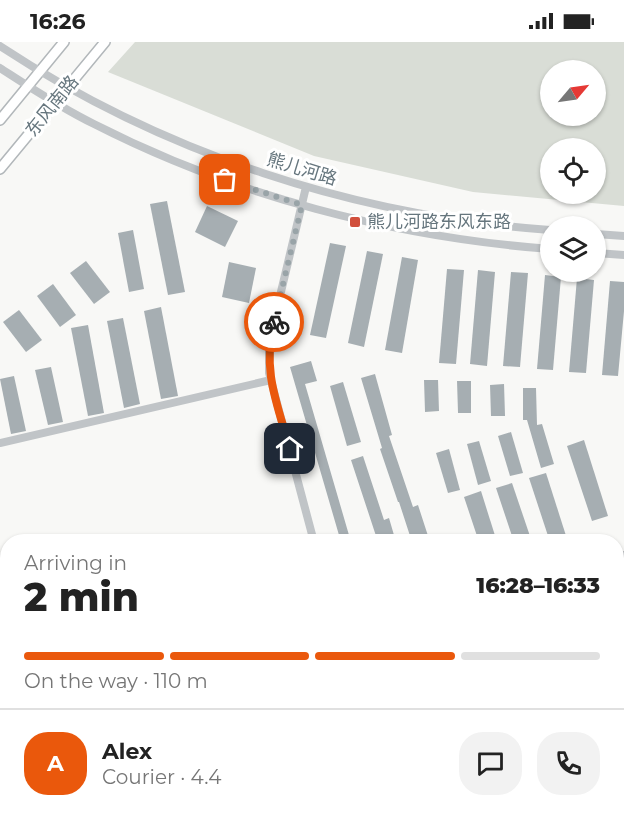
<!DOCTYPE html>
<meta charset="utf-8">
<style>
:root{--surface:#fff;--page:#f2f2f2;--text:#222;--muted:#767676;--line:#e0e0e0;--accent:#ea580c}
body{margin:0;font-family:Montserrat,"Noto Sans SC",sans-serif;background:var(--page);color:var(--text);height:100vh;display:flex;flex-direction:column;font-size:22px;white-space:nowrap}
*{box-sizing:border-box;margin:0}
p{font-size:20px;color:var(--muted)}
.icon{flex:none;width:33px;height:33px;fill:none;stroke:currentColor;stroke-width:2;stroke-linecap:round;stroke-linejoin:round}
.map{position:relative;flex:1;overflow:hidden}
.side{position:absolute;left:0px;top:492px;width:624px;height:294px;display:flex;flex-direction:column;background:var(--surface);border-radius:24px 24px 0 0;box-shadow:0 2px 4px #0004}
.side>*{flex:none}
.needle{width:39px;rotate:61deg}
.fabs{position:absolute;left:540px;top:18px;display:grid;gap:12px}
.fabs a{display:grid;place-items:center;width:66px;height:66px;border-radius:50%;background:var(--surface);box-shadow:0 2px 4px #0004;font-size:30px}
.pin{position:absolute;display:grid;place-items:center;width:51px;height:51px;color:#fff;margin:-26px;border-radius:12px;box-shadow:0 3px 9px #0006}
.courier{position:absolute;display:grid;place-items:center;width:60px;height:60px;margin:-30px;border:4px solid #ea580c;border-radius:50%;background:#fff;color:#222;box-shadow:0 2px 8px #0007}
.head em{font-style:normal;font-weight:800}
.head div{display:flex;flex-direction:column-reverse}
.head{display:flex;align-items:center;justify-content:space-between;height:102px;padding:0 24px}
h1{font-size:39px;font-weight:800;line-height:45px}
.bar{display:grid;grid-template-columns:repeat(4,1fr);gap:9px 6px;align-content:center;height:72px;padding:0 24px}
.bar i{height:8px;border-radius:4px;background:var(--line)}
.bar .on{background:var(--accent)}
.bar p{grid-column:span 4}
.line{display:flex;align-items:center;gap:15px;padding:0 24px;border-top:2px solid var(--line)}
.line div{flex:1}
.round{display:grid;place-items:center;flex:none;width:63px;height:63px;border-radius:24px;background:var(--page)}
.status{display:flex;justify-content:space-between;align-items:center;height:42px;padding:0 30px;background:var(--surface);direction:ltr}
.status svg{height:16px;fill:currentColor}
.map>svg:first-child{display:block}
</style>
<div class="status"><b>16:26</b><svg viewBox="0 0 49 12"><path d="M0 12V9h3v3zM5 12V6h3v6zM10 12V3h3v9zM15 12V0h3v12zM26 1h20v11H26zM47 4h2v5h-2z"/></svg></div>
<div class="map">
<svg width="624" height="786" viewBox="0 0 624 786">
<rect width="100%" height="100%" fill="#f8f8f6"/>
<path fill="#e6e8e6" d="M314 779H377L379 786H316Z"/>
<path fill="#d9ddd6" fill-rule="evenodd" d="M135 0H624V164L473 150 314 114 108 30ZM550 28H596V74H550ZM550 106H596V152H550Z"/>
<g fill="#a6aeb2">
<path d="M167 159 185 250 168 253 150 162Z"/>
<path d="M207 164 238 179 225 205 195 190Z"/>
<path d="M133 188 144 247 129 250 118 191Z"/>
<path d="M330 201 346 204 326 296 310 293Z"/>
<path d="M367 209 383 212 364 305 348 301Z"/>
<path d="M402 215 418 218 402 311 385 308Z"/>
<path d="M86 219 110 250 94 262 70 231Z"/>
<path d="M229 220 256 226 249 261 222 255Z"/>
<path d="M447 227 464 228 456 322 439 321Z"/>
<path d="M478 228 495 230 487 324 470 322Z"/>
<path d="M511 230 528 231 520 325 503 324Z"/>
<path d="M545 233 561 235 553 328 537 327Z"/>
<path d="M577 236 594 238 586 331 569 330Z"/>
<path d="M610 239 624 240V269L618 334 602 333Z"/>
<path d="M53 242 76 273 60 285 37 254Z"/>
<path d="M161 265 178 354 161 357 144 269Z"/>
<path d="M19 268 42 298 26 310 3 280Z"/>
<path d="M123 276 140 362 124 366 107 279Z"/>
<path d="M88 283 104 371 88 374 71 286Z"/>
<path d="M311 319 317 339 305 342 351 500H341L290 325Z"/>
<path d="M51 325 63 380 48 383 35 328Z"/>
<path d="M375 332 392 393 389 394 413 465 418 463 430 500H412L399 460H398L380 407 382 406 361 336Z"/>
<path d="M14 334 26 389 11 392 0 337Z"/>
<path d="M424 338H438L439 369 425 370Z"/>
<path d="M457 339H471V371H458Z"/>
<path d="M343 340 361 400 347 404 330 344Z"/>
<path d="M504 342 505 374H491L490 343Z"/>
<path d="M523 346H536L537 383 542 382 554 422 541 426 527 378H523Z"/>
<path d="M511 390 523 431 510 434 498 394Z"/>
<path d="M584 398 608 474 592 479 567 404Z"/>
<path d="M479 399 491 439 478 443 467 402Z"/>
<path d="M449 407 460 448 448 451 436 411Z"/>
<path d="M363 414 384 478 389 476 396 500H378L351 418Z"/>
<path d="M546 431 568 500H550L529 436Z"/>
<path d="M512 441 532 500H514L496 446Z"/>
<path d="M481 449 497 500H479L464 455Z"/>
<path d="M8 529V572L0 566V531Z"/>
<path d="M616 591H619L624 612V618L616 620Z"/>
<path d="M0 634 8 641V666L0 659Z"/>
<path d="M624 738V770L616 757V742Z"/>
<path d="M37 778H54L57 786H40Z"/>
<path d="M71 778H87L89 786H74Z"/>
<path d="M112 778H128L131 786H115Z"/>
<path d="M411 778H429L431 786H413Z"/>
<path d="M449 778H464L466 786H451Z"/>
<path d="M580 778H597L601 786H584Z"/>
</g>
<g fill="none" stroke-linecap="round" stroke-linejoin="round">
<g stroke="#b2b7ba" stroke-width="12">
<g id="major">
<path d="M0 78 64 0"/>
<path d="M0 127 105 0"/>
</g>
</g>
<g stroke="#c0c4c7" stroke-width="8">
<path d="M0 4C164 112 355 174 550 188"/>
<path d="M0 26C31 46 61 66 94 82 235 154 393 195 550 207"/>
<path d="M306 145 269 300V331L314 500"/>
<path d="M596 192 624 194"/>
<path d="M596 211 624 213"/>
<path d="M0 401 271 338"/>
<path d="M616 515 624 513"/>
<path d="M0 583 8 590"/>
<path d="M0 749 8 742"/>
<path d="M389 778 391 786"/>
</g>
<use href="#major" stroke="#fff" stroke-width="9"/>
</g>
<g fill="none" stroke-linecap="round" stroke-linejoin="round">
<path stroke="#99a4a8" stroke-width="6" stroke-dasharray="0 10.8" d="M225 138 302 163 274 280"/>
<path stroke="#ea580c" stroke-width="8" d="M274 280C262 329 277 361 290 407"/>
</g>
<rect fill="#d1503d" stroke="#fff" stroke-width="2" x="349" y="174" width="12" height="12" rx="3"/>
<g text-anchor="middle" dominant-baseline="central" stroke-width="6" stroke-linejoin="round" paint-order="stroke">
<g font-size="18" fill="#66767e" stroke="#fff">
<text transform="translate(52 64) rotate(-51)">东风南路</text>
<text transform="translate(302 127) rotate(17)">熊儿河路</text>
</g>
<g font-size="18" fill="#66767e" stroke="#fff" text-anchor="start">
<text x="367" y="180">熊儿河路东风东路</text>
</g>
</g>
</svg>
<div class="fabs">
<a><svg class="needle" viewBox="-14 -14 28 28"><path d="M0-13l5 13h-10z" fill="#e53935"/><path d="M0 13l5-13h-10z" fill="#767676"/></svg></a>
<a><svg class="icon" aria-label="locate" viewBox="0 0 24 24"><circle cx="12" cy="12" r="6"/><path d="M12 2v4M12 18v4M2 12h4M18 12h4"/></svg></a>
<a><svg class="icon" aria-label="layers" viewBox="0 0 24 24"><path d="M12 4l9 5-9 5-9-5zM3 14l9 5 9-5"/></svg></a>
</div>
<div class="pin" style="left:225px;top:138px;background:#ea580c"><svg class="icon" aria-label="bag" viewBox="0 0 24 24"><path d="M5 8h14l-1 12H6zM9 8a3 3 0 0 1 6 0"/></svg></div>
<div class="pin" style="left:290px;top:407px;background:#1f2937"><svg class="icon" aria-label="home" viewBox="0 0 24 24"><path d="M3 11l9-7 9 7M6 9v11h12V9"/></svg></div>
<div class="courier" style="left:274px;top:280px"><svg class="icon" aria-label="bike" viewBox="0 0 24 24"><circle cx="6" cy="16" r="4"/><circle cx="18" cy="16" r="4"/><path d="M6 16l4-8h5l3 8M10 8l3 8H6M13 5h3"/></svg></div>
<section class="side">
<div class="head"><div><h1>2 min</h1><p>Arriving in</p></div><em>16:28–16:33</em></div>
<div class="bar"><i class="on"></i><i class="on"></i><i class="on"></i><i></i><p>On the way · 110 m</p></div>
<div class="line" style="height:108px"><b class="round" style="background:var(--accent);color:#fff">A</b><div><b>Alex</b><p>Courier · 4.4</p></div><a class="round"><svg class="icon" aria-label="chat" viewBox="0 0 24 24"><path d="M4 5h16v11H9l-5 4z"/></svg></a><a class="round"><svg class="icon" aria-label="phone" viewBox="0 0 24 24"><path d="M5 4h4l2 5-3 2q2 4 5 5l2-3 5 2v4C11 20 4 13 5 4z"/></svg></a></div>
</section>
</div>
